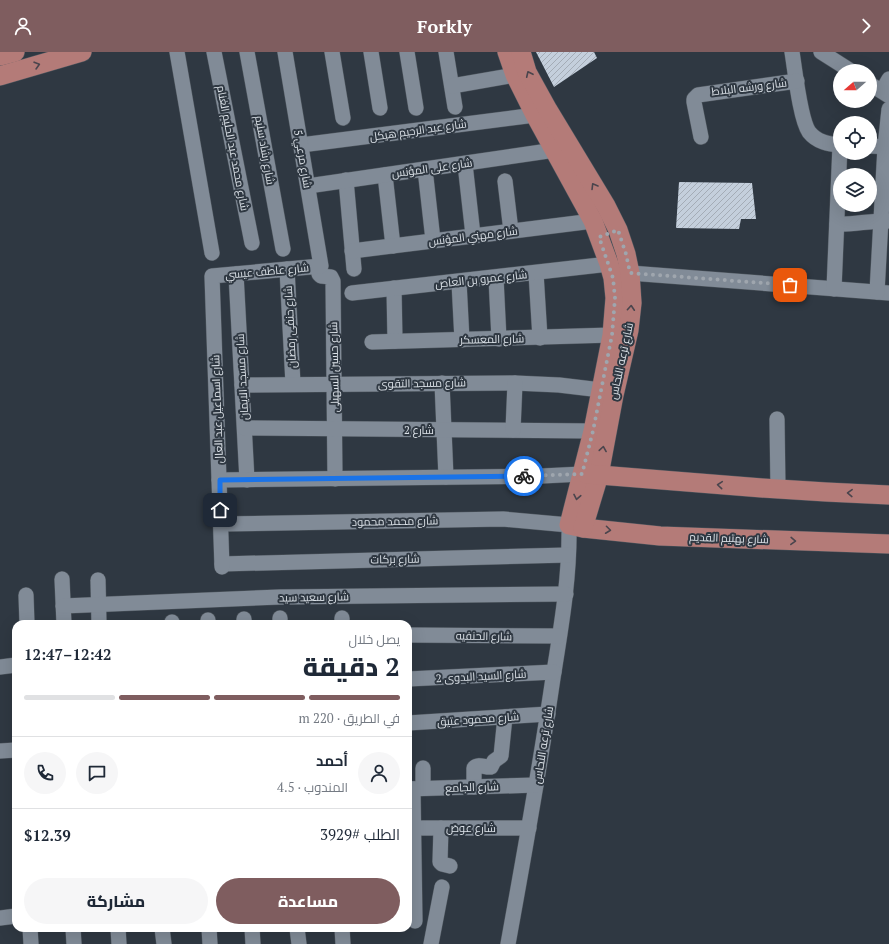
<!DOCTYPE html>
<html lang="ar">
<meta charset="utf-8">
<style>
:root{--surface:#fff;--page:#f6f6f7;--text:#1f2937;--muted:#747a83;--line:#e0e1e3;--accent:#7f5d5f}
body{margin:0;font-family:"PT Serif",Cairo,serif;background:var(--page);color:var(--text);direction:rtl;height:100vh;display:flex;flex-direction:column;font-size:15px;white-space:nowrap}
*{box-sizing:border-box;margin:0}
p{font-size:13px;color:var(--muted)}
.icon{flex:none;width:22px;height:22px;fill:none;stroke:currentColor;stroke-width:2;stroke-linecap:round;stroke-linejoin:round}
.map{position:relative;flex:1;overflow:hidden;direction:ltr}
.side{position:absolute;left:12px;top:568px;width:400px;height:312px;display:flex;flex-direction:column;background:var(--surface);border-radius:12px;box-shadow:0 4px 16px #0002;direction:rtl}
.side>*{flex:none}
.needle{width:26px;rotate:250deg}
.fabs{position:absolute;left:833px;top:12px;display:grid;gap:8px}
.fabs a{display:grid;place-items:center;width:44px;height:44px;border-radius:50%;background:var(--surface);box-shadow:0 4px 16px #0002;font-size:20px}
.pin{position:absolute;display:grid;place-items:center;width:34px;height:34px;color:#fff;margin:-17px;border-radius:8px;box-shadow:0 2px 6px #0006}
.courier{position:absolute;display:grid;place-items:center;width:40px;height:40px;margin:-20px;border:3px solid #1a73e8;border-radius:50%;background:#fff;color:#222;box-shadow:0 1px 5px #0007}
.headline em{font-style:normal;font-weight:800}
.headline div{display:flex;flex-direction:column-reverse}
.headline{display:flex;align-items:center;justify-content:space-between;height:68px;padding:0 12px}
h1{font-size:26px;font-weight:800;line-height:30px}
.bar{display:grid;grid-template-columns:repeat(4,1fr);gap:6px 4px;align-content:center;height:48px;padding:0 12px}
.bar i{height:5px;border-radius:3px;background:var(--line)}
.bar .on{background:var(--accent)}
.bar p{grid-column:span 4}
.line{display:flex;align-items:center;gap:10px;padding:0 12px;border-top:1px solid var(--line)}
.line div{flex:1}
.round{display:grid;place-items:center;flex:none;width:42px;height:42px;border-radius:21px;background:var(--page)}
.action{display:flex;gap:8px;margin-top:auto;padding:8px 12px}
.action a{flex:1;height:46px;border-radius:24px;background:var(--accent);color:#fff;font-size:16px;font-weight:800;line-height:46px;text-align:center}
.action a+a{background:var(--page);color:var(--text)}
header{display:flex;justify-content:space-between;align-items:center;height:52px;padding:0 12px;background:var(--accent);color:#fff;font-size:18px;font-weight:800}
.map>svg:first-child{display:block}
</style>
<header><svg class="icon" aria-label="forward" viewBox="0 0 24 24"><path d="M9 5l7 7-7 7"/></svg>Forkly<svg class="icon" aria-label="person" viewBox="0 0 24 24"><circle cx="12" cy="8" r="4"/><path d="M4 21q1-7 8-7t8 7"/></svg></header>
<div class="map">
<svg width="889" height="892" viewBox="0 0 889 892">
<defs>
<pattern id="building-hatch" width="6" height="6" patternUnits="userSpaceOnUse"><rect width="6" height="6" fill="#c4cfdc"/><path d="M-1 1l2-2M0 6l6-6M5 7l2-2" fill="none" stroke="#a4acb6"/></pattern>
</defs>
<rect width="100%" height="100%" fill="#2f3842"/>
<g fill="url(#building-hatch)">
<path d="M536 0H594L597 6 554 35Z"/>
<path d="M679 130 752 131 756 167H741L739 177 676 176Z"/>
</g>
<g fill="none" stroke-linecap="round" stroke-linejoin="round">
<g stroke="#4e565e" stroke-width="16">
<g id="minor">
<path d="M177 0 212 201"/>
<path d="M214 0 252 191"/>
<path d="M247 0 283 197"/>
<path d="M332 0 343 66"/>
<path d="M371 0 380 56"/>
<path d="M407 0 416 56"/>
<path d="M446 0 455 55"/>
<path d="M792 0C795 18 800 67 809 80 817 90 828 92 840 93"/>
<path d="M821 0 851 19"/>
<path d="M870 32 889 44"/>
<path d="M452 34 515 23"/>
<path d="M882 39 889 27"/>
<path d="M701 85 694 50V47L698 43 797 29"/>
<path d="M301 93 535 63"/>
<path d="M870 94 889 95"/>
<path d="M465 112 473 183"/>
<path d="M425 117 433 188"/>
<path d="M385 123 393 194"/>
<path d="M346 128 354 217"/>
<path d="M505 129 511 179"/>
<path d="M308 134 555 98"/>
<path d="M837 172C854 173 871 168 889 169"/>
<path d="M352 199 593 169"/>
<path d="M318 214 319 222 321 224 331 225 333 229 335 427"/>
<path d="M287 217 293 332"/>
<path d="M536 221 540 286"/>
<path d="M630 221 889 241"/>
<path d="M236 222 247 428"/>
<path d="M496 226 499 287"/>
<path d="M459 230 462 288"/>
<path d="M394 236 395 289"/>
<path d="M834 237 840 93"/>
<path d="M877 240 885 95 889 57"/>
<path d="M352 241 609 212"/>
<path d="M372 290 612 283"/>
<path d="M442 331 446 425"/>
<path d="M242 333 515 331 559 333 601 338"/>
<path d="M777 367 778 437"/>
<path d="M245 376 593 379"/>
<path d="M513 378 515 331"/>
<path d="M219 428 542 424 582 422"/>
<path d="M221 472 503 467 569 473C570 525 561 576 553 626 540 715 524 804 508 892"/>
<path d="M222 512 568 503"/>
<path d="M222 515 212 224 321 214 285 0"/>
<path d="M62 527 64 572"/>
<path d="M98 528 99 572"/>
<path d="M26 543 27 572"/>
<path d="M63 554 280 545 566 542"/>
<path d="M280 566V572"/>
<path d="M208 568V572"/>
<path d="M172 570V572"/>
<path d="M244 572V567"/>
<path d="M342 572V566"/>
<path d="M408 583 559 584"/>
<path d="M0 615 16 613"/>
<path d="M408 627 554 620"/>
<path d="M408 671 548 662"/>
<path d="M0 699 16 698"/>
<path d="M474 735V716C479 711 485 716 491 715L494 709 501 704 505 665"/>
<path d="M423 736V716"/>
<path d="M408 737 536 733"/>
<path d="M413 737 415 869"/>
<path d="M413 776H529"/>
<path d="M441 776 440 810 442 812 450 814"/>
<path d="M0 866 16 864"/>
<path d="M30 876 31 892"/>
<path d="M73 876 74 892"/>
<path d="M118 876 119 892"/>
<path d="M162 876 164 892"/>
<path d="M209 876 210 892"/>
<path d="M252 876 253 892"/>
<path d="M297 876 299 892"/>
<path d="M342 876 343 892"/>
<path d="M431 892 442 835"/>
</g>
</g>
<g stroke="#4e565e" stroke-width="20">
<g id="major">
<path d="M507 0 515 23 535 63 593 169 609 212 613 226 615 246 612 283 593 379 569 473 583 476 660 484 889 492"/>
<path d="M521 0 527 20 548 58 606 154 618 178 626 202 630 221 632 251 629 278 614 343 599 423 583 476"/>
<path d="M0 4 15 0"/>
<path d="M0 24 82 0"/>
<path d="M587 422 762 436 826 440 889 443"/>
</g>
</g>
<use href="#minor" stroke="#818b97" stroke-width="15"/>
<use href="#major" stroke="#b47b78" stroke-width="19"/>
</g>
<defs><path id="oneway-chevron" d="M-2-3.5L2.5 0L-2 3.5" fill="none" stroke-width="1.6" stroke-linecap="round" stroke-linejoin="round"/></defs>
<g stroke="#4a454d">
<use href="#oneway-chevron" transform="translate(37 13) rotate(-16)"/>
<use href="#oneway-chevron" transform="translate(529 22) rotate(-115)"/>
<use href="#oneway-chevron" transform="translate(594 134) rotate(-121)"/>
<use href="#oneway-chevron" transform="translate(631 256) rotate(-86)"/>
<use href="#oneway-chevron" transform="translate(603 397) rotate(-81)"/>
<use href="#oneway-chevron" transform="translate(720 433) rotate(-175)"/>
<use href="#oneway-chevron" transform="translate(850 441) rotate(-178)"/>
<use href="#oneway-chevron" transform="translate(577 445) rotate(101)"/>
<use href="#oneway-chevron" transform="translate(608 478) rotate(7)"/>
<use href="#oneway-chevron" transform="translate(793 489) rotate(2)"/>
</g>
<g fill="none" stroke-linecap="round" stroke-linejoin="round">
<path stroke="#9fa6ae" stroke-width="4" stroke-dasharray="0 7.2" d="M524 424 582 422 593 379 612 283 615 246 613 226 599 185 618 178 626 202 630 221 790 233"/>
<path stroke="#1a73e8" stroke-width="5" d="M220 458V428L524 424"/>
</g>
<g text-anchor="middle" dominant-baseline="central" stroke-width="4" stroke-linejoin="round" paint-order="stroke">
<g font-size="11" fill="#dce2e8" stroke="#2f3842">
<text transform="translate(749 35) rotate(-7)">شارع ورشه البلاط</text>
<text transform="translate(418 78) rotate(-8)">شارع عبد الرحيم هيكل</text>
<text transform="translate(233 96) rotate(79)">شارع محمد عبد الحليم الغنام</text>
<text transform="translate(265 98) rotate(80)">شارع رشاد سليم</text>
<text transform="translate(303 107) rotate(80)">شارع مرعي 5</text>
<text transform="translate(432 116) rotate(-8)">شارع على المؤنس</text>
<text transform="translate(473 184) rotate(-7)">شارع مهني المؤنس</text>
<text transform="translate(267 219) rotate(-5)">شارع عاطف عيسي</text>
<text transform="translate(481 227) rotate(-6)">شارع عمرو بن العاص</text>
<text transform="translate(290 275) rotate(-93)">شارع حنفى رمضان</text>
<text transform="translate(492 287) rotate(-1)">شارع المعسكر</text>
<text transform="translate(621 309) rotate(-78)">شارع ترعه النحاس</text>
<text transform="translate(334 315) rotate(-91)">شارع حسين السهيلى</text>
<text transform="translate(242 325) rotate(-93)">شارع مسجد الايمان</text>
<text transform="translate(422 331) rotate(-1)">شارع مسجد التقوى</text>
<text transform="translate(217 357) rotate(-92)">شارع اسماعيل عبد العال</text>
<text x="419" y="378">شارع 2</text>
<text transform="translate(395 469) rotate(-1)">شارع محمد محمود</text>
<text transform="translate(729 486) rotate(2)">شارع بهتيم القديم</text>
<text transform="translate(395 507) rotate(-1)">شارع بركات</text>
<text transform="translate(314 545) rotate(-1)">شارع سعيد سيد</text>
<text transform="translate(484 584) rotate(1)">شارع الحنفيه</text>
<text transform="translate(481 624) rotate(-3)">شارع السيد البدوى 2</text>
<text transform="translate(478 667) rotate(-4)">شارع محمود عتيق</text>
<text transform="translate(543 693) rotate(-81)">شارع ترعه النحاس</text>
<text transform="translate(472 735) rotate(-2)">شارع الجامع</text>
<text x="471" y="776">شارع عوض</text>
</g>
</g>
</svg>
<div class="fabs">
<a><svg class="needle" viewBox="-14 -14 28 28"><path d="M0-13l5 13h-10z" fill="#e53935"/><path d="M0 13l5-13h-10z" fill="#747a83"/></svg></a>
<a><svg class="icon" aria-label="locate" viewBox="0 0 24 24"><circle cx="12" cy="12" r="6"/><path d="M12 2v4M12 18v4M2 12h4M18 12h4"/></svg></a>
<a><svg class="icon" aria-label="layers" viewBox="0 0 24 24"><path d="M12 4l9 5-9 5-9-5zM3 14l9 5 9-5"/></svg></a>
</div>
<div class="pin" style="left:790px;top:233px;background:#ea580c"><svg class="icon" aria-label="bag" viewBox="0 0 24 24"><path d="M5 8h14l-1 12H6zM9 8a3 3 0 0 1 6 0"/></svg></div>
<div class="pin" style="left:220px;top:458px;background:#1f2937"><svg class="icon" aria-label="home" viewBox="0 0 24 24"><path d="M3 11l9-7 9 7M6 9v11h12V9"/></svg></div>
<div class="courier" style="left:524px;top:424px"><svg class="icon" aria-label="bike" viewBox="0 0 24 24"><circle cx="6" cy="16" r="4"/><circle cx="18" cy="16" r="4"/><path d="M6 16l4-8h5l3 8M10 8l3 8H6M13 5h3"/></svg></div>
<section class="side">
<div class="headline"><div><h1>2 دقيقة</h1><p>يصل خلال</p></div><em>12:42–12:47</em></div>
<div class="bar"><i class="on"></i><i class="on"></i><i class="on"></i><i></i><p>في الطريق · 220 m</p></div>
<div class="line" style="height:72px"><a class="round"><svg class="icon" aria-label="person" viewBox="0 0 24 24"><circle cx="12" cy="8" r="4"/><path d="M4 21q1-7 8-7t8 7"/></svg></a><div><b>أحمد</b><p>المندوب · 4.5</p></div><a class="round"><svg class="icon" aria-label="chat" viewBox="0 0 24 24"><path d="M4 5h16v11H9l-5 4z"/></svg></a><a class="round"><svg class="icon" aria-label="phone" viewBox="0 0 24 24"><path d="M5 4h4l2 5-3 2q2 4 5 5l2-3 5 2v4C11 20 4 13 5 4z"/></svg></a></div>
<div class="line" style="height:52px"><div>الطلب #3929</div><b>$12.39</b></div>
<div class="action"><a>مساعدة</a><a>مشاركة</a></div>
</section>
</div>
